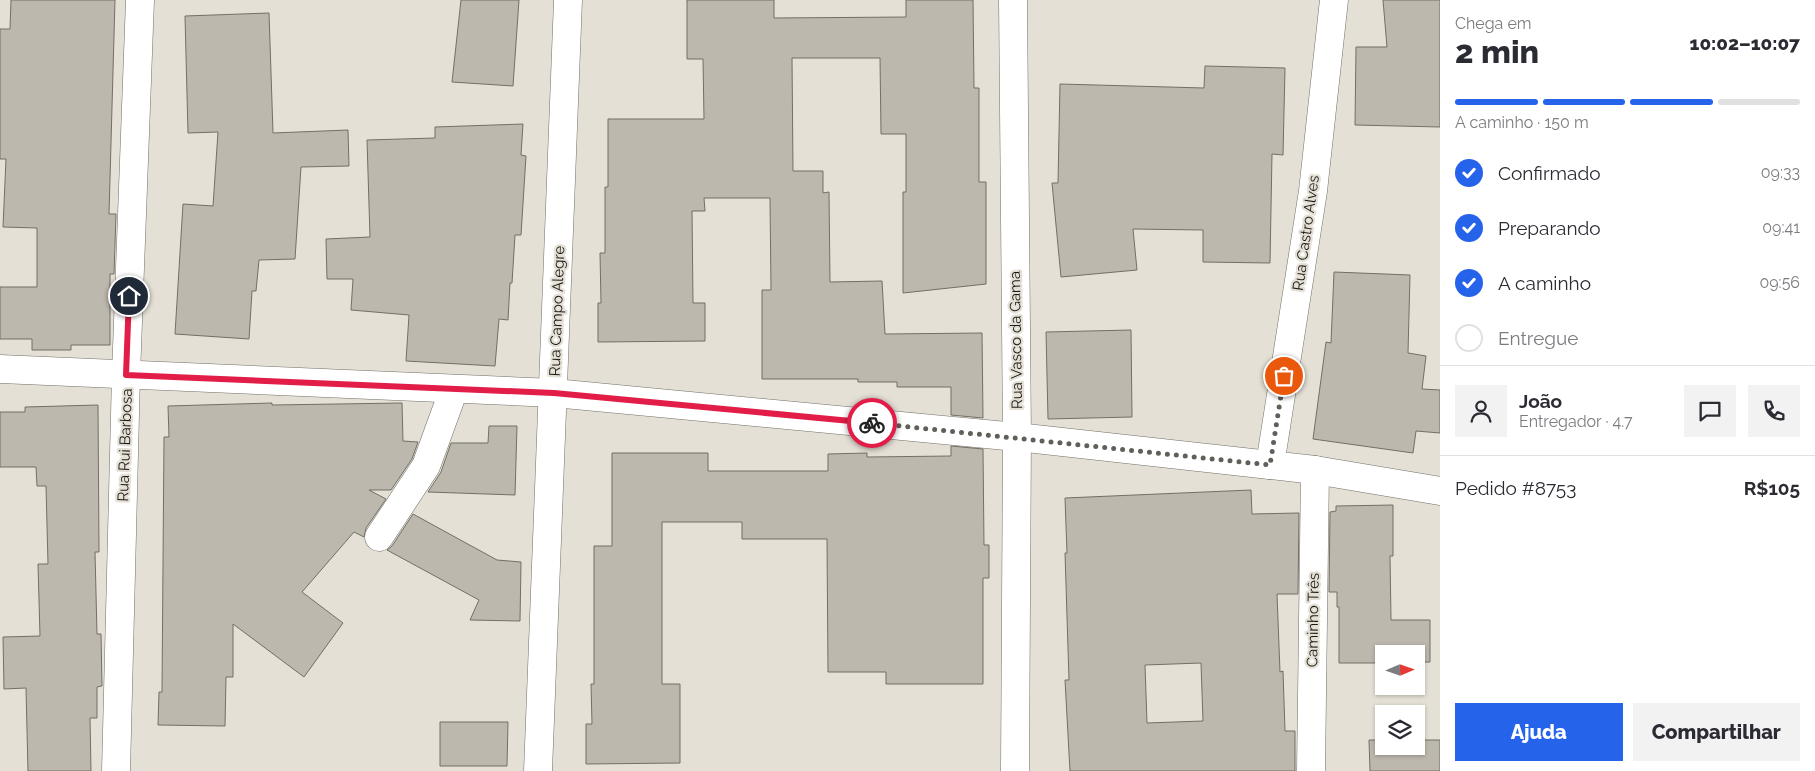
<!DOCTYPE html>
<html lang="pt">
<meta charset="utf-8">
<style>
:root{--surface:#fff;--page:#f2f2f3;--text:#2b2b33;--muted:#7c7c81;--line:#e1e1e2;--accent:#2563eb}
body{margin:0;font-family:Raleway,sans-serif;background:var(--page);color:var(--text);height:100vh;display:flex;flex-direction:column;font-size:19px;white-space:nowrap}
*{box-sizing:border-box;margin:0}
p{font-size:16px;color:var(--muted)}
.icon{flex:none;width:28px;height:28px;fill:none;stroke:currentColor;stroke-width:2;stroke-linecap:round;stroke-linejoin:round}
.map{position:relative;flex:1;overflow:hidden}
.side{display:flex;flex-direction:column;background:var(--surface);width:375px}
.side>*{flex:none}
.needle{width:32px;rotate:88deg}
.controls{position:absolute;left:1375px;top:645px;display:grid;gap:10px}
.controls a{display:grid;place-items:center;width:50px;height:50px;border-radius:0px;background:var(--surface);box-shadow:0 1px 4px #0004;font-size:25px}
.pin{position:absolute;display:grid;place-items:center;width:42px;height:42px;color:#fff;margin:-21px;border:2px solid #fff;border-radius:50%;box-shadow:0 1px 5px #0007}
.courier{position:absolute;display:grid;place-items:center;width:50px;height:50px;margin:-25px;border:4px solid #e11d48;border-radius:50%;background:#fff;color:#222;box-shadow:0 1px 6px #0007}
.overview em{font-style:normal;font-weight:800}
.overview div{display:flex;flex-direction:column-reverse}
.overview{display:flex;align-items:center;justify-content:space-between;height:85px;padding:0 15px}
h1{font-size:32px;font-weight:800;line-height:38px}
.bar{display:grid;grid-template-columns:repeat(4,1fr);gap:8px 5px;align-content:center;height:60px;padding:0 15px}
.bar i{height:6px;border-radius:4px;background:var(--line)}
.bar .on{background:var(--accent)}
.bar p{grid-column:span 4}
.line{display:flex;align-items:center;gap:12px;padding:0 15px;border-top:1px solid var(--line)}
.line div{flex:1}
.round{display:grid;place-items:center;flex:none;width:52px;height:52px;border-radius:0px;background:var(--page)}
ol{padding:0 15px;list-style:none}
li{display:flex;align-items:center;gap:15px;height:55px}
li p{margin-inline-start:auto}
li .icon{padding:5px;border-radius:50%;background:var(--accent);color:#fff;stroke-width:4}
li:last-child{color:var(--muted)}
li i{width:28px;height:28px;border:2px solid var(--line);border-radius:50%}
.button{display:flex;gap:10px;margin-top:auto;padding:10px 15px}
.button a{flex:1;height:58px;border-radius:0px;background:var(--accent);color:#fff;font-size:20px;font-weight:800;line-height:58px;text-align:center}
.button a+a{background:var(--page);color:var(--text)}
main{display:flex;flex:1;min-height:0}
.map>svg:first-child{display:block}
</style>
<main>
<div class="map">
<svg width="1440" height="771" viewBox="0 0 1440 771">
<rect width="100%" height="100%" fill="#e5e0d6"/>
<g fill="#bcb8ae" stroke="#736f66" fill-rule="evenodd">
<path d="M11 0H115L109 214H116L114 274H110V345H71V350H32V339H0V287H37V228L3 227 6 159H0V29H10Z"/>
<path d="M461 0H519L513 86 452 82Z"/>
<path d="M687 0H774V18L906 17V0H973L974 88H979V182H986V284L903 293V192H906V134H881L880 58H792L793 171H823V193L829 192 830 282 882 281 885 334 982 333 983 418 951 415V387H897V382H858V379H762V290H771L770 198H704L705 211H692L693 303H705V341L598 342V303H601L600 253H605V187H608V119H704L703 59H687Z"/>
<path d="M1383 0H1440V127L1355 125 1356 47H1387Z"/>
<path d="M269 13 273 133 348 130 349 166 301 167 295 259 259 260 256 291H252L249 339 175 334 183 204 213 206 218 132 188 133 185 16Z"/>
<path d="M1205 66 1285 68 1283 155 1272 154 1270 263 1203 262V230L1133 229 1137 270 1061 277 1052 183H1058L1060 84 1204 88Z"/>
<path d="M523 124 521 155 526 156 521 235H515L512 283H510L508 320 499 319 495 366 406 361 409 315 351 310 353 279H327L326 239 370 237 367 140 435 138V127Z"/>
<path d="M1334 272 1410 275 1408 353 1426 356 1422 389 1440 390V433L1416 431 1413 453 1313 439 1326 342 1331 343Z"/>
<path d="M1131 330 1132 417 1048 419 1046 332Z"/>
<path d="M272 403V405L402 403 403 441 418 442 412 459 391 490H369L386 499 366 528 364 537 354 532 302 592 343 623 304 677 233 624V677H226L225 726 158 725 159 692H162L164 437H169L168 406Z"/>
<path d="M98 405 99 552H95L97 634H101L102 686 97 687V718H90L91 771H28L26 688 4 689 3 637 40 636 38 564H48L46 486H37L36 467H0V412H25V407Z"/>
<path d="M489 426H517L515 495 428 492 441 472 451 443H488Z"/>
<path d="M951 446 983 449 984 545H989V578H983V684H886V672H828L827 539H742V522H662V684H680V763L586 764V724H592L591 684H594V546H612V453H708V471H828V454L867 453V457L951 456Z"/>
<path d="M1251 490 1252 514 1299 513 1298 594H1277L1280 672 1283 671 1285 731H1295V771H1070L1065 680H1069L1065 553H1067L1065 498ZM1201 663 1203 721 1147 723 1145 665Z"/>
<path d="M1393 505V556H1390L1391 620H1430V662H1416V654H1384V663H1339V607H1337V592H1329L1330 512 1336 511V506Z"/>
<path d="M413 514 497 560 521 562 520 621 470 620 479 600 387 550 392 546Z"/>
<path d="M440 722H508L507 766H440Z"/>
<path d="M1369 740H1384V746H1416V740H1440V771H1370Z"/>
</g>
<g fill="none" stroke-linecap="round" stroke-linejoin="round">
<g stroke="#736f67" stroke-width="29">
<g id="street">
<path d="M1013 0 1017 437 1015 771"/>
<path d="M0 369 554 393 1017 437 1270 465 1315 470 1440 491"/>
<path d="M1270 465 1313 191 1334 0"/>
<path d="M379 537 426 466 454 389"/>
<path d="M116 771 126 375 140 0"/>
<path d="M538 771 568 0"/>
<path d="M1311 771 1315 470"/>
</g>
</g>
<use href="#street" stroke="#fff" stroke-width="28"/>
</g>
<g fill="none" stroke-linecap="round" stroke-linejoin="round">
<path stroke="#615f59" stroke-width="5" stroke-dasharray="0 9" d="M872 423 1270 465 1284 376"/>
<path stroke="#e11d48" stroke-width="6" d="M129 296 126 375 554 393 872 423"/>
</g>
<g text-anchor="middle" dominant-baseline="central" stroke-width="4.5" stroke-linejoin="round" paint-order="stroke">
<g font-size="15" fill="#1a1915" stroke="#e5e0d6">
<text transform="translate(1306 233) rotate(-82)">Rua Castro Alves</text>
<text transform="translate(557 311) rotate(-88)">Rua Campo Alegre</text>
<text transform="translate(1016 340) rotate(-91)">Rua Vasco da Gama</text>
<text transform="translate(125 445) rotate(-88)">Rua Rui Barbosa</text>
<text transform="translate(1313 620) rotate(-89)">Caminho Três</text>
</g>
</g>
</svg>
<div class="controls">
<a><svg class="needle" viewBox="-14 -14 28 28"><path d="M0-13l5 13h-10z" fill="#e53935"/><path d="M0 13l5-13h-10z" fill="#7c7c81"/></svg></a>
<a><svg class="icon" aria-label="layers" viewBox="0 0 24 24"><path d="M12 4l9 5-9 5-9-5zM3 14l9 5 9-5"/></svg></a>
</div>
<div class="pin" style="left:1284px;top:376px;background:#ea580c"><svg class="icon" aria-label="bag" viewBox="0 0 24 24"><path d="M5 8h14l-1 12H6zM9 8a3 3 0 0 1 6 0"/></svg></div>
<div class="pin" style="left:129px;top:296px;background:#1f2937"><svg class="icon" aria-label="home" viewBox="0 0 24 24"><path d="M3 11l9-7 9 7M6 9v11h12V9"/></svg></div>
<div class="courier" style="left:872px;top:423px"><svg class="icon" aria-label="bike" viewBox="0 0 24 24"><circle cx="6" cy="16" r="4"/><circle cx="18" cy="16" r="4"/><path d="M6 16l4-8h5l3 8M10 8l3 8H6M13 5h3"/></svg></div>
</div>
<section class="side">
<div class="overview"><div><h1>2 min</h1><p>Chega em</p></div><em>10:02–10:07</em></div>
<div class="bar"><i class="on"></i><i class="on"></i><i class="on"></i><i></i><p>A caminho · 150 m</p></div>
<ol>
<li><svg class="icon" aria-label="check" viewBox="0 0 24 24"><path d="M5 12l5 5 9-10"/></svg>Confirmado<p>09:33</p></li>
<li><svg class="icon" aria-label="check" viewBox="0 0 24 24"><path d="M5 12l5 5 9-10"/></svg>Preparando<p>09:41</p></li>
<li><svg class="icon" aria-label="check" viewBox="0 0 24 24"><path d="M5 12l5 5 9-10"/></svg>A caminho<p>09:56</p></li>
<li><i></i>Entregue</li>
</ol>
<div class="line" style="height:90px"><a class="round"><svg class="icon" aria-label="person" viewBox="0 0 24 24"><circle cx="12" cy="8" r="4"/><path d="M4 21q1-7 8-7t8 7"/></svg></a><div><b>João</b><p>Entregador · 4.7</p></div><a class="round"><svg class="icon" aria-label="chat" viewBox="0 0 24 24"><path d="M4 5h16v11H9l-5 4z"/></svg></a><a class="round"><svg class="icon" aria-label="phone" viewBox="0 0 24 24"><path d="M5 4h4l2 5-3 2q2 4 5 5l2-3 5 2v4C11 20 4 13 5 4z"/></svg></a></div>
<div class="line" style="height:65px"><div>Pedido #8753</div><b>R$105</b></div>
<div class="button"><a>Ajuda</a><a>Compartilhar</a></div>
</section>
</main>
